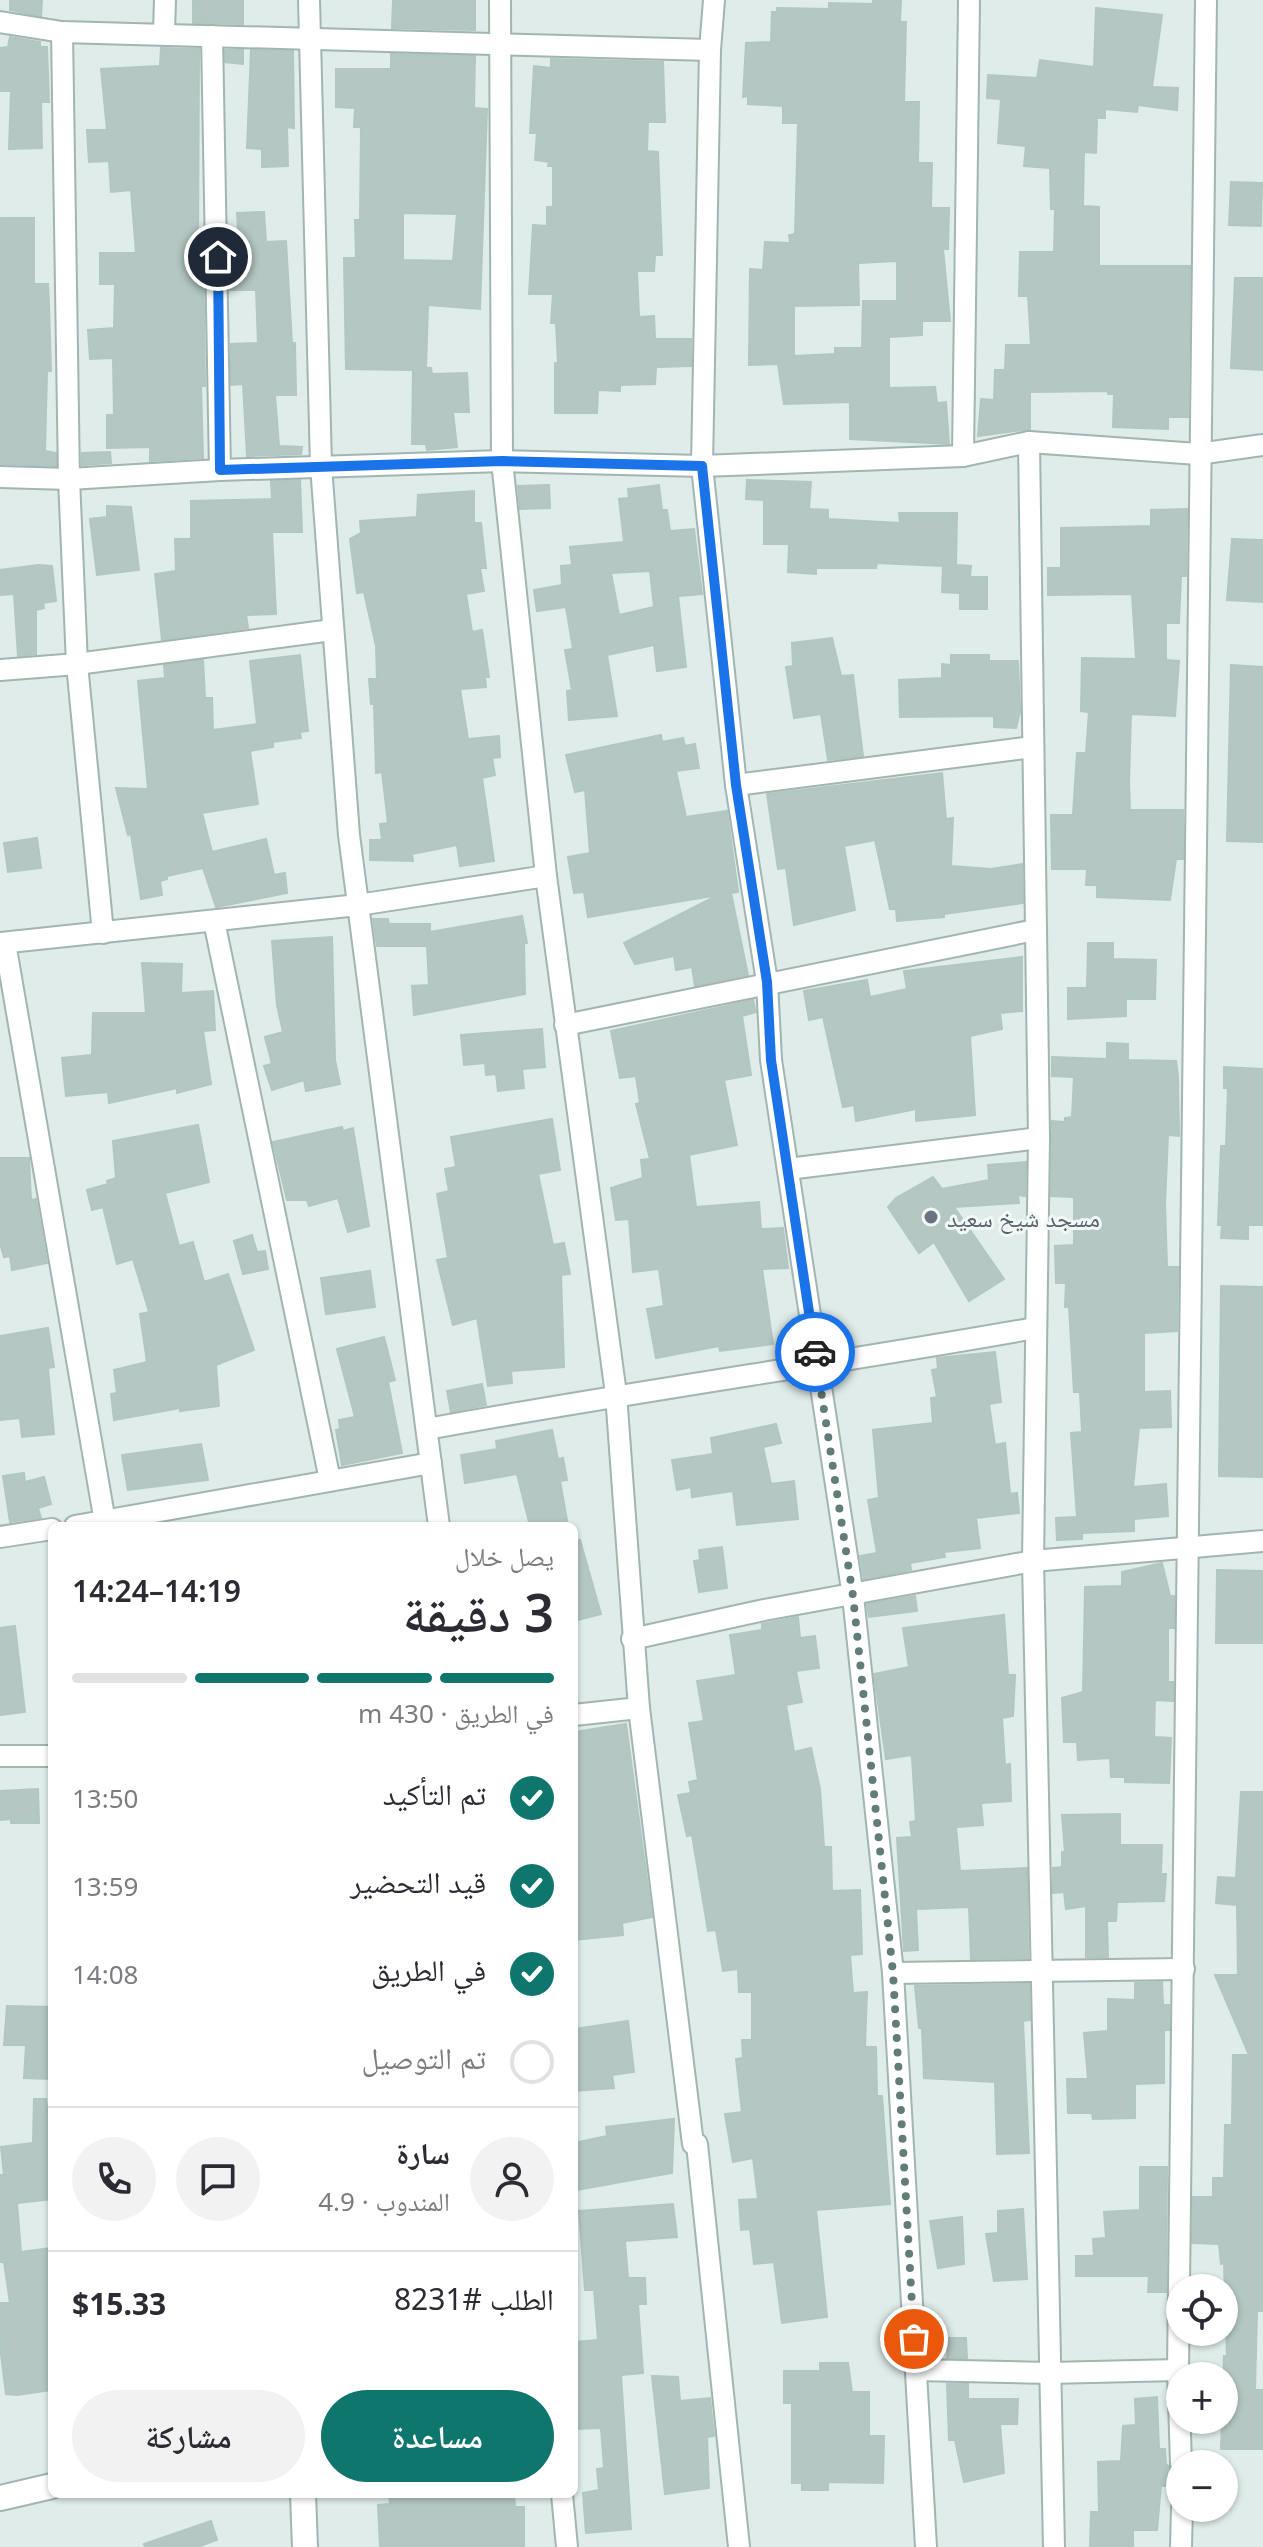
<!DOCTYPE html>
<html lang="ar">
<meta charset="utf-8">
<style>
:root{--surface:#fff;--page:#f2f2f3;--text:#2b2b33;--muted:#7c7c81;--line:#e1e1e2;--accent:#0f766e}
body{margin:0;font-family:"Noto Sans","Noto Naskh Arabic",sans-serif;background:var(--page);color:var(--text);direction:rtl;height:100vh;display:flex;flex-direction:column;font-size:30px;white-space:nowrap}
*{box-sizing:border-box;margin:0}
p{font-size:26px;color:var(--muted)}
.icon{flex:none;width:44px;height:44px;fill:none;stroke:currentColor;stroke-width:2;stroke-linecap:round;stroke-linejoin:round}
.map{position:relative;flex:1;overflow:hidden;direction:ltr}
.drawer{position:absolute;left:48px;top:1522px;width:530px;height:976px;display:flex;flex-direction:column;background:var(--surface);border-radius:12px;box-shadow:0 2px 6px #0004;direction:rtl}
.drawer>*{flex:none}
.controls{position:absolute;left:1166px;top:2274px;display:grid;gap:16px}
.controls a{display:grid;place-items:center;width:72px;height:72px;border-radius:50%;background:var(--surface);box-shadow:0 2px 6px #0004;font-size:40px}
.pin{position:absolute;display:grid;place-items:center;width:68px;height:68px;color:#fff;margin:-34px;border:4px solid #fff;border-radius:50%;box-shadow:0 2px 8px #0007}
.courier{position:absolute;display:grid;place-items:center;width:80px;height:80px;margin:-40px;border:6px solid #1a73e8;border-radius:50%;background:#fff;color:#222;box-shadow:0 2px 10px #0007}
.summary em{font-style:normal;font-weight:600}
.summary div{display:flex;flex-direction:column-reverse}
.summary{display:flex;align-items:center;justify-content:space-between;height:136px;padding:0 24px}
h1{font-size:52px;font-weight:600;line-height:60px}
.bar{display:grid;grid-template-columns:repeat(4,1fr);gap:12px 8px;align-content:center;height:96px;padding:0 24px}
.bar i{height:10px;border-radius:6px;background:var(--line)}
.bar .on{background:var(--accent)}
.bar p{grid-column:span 4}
.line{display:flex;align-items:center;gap:20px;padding:0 24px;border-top:2px solid var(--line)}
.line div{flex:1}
.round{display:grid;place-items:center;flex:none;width:84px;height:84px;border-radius:42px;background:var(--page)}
ol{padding:0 24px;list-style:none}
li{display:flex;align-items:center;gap:24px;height:88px}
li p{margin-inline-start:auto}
li .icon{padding:8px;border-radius:50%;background:var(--accent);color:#fff;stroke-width:4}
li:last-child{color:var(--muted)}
li i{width:44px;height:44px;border:4px solid var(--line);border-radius:50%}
.primary-button{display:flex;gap:16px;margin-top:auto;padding:16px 24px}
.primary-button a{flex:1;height:92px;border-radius:48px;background:var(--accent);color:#fff;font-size:32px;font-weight:600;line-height:92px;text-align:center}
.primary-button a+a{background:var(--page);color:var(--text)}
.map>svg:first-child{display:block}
</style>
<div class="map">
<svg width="1263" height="2547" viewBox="0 0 1263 2547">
<rect width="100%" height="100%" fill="#dfece9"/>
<g fill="#b4c7c3" stroke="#b1c7c2" stroke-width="2" fill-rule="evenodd">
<path d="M10 0H42L41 16 10 10Z"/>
<path d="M193 0H243V24L193 23Z"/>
<path d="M393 0H475V30L392 28Z"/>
<path d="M873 0H901L900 22H906L904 102H919L918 163H932L931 208H949L948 249H943L950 321H922V335L889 337V388L935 387 937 403 946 402 949 444 850 439V402L784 404 778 364 749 365 750 269 763 270 765 242 790 243 789 235 795 234 798 123H783V106L748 104V96L743 97 746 43 771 42 772 12H777V8L829 9V3L873 4ZM897 261V301H863L862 348H835V354L794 356V306L859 305 858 263Z"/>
<path d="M1096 8 1162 15 1152 87 1178 88 1177 110 1138 105 1137 112 1105 109V118H1097L1096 153 1084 152 1083 206 1099 207V266H1190L1188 417H1168V429L1113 427 1114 394H1108V391L1030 392V429L978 436 981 399 994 400 995 370H1005L1006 345H1031L1028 296H1019L1020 252H1054L1055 209H1051L1050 168 1024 166 1026 146 998 143 1001 99 987 98 988 75 1037 78 1040 60 1094 67Z"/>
<path d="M10 37 40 42V47H47L49 102H41L42 148 9 149 11 91H0V48L8 47Z"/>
<path d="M161 48 199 49 198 246 203 245 205 386H201L203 458 150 461V447L107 448V415H114L113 358 90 359 88 330 114 328 115 284H100V253H136L131 190 111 192 109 161 89 162 87 130H107L101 69 160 66Z"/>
<path d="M225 50H243V64L225 62Z"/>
<path d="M251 50 293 51 294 128 287 127 288 166 262 167V149L247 148Z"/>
<path d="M391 54 475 56 474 108 487 109 480 309 428 305 426 368H431L432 374 467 373 469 412H453L457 447 427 450 426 444H412L413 370 346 369 344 258H356L355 220H360L361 127H354L355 108 336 107V69H391ZM403 213 457 214 453 261 403 260Z"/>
<path d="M551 59 663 62 665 122H648L647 151 658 152 662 255H655L654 271H637L639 317 654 316 655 339H691V366L656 367 655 384 620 385V391L598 390 597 413H555V363H558L556 323H551L553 294H529L533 225 547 226V207H553V166H548L549 162 535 160 537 133H530L534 66 551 68Z"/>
<path d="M1231 182 1262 183 1261 226 1229 225Z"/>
<path d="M264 212 266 242 286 241 292 343H295L296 395H275L279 446 302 447 301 454 247 456 243 384 231 385V344L258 343 256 290H230L229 244 239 243 237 213Z"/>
<path d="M0 218H34V284H48L49 305 51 371H47L45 451 56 453V466L0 464Z"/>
<path d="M1235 278H1263V370L1231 368Z"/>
<path d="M110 452 111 463 82 465V453Z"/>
<path d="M300 480 302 532H272L276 614 246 615 248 628 162 640 155 574 176 571 175 539H191V501L272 499 271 481Z"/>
<path d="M747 480 811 482 809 509 828 510V519L900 523 899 513H957L956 565 971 566 970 577H987V609H960V593L942 592 943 566 877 563 876 568H816V574L788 572 789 544H764V500L746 499Z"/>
<path d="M549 485 550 508 520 509 518 486Z"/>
<path d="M659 485 662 510H667L670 531 694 529 702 594 678 596 686 667 657 671 654 645 607 655 617 716 569 720 567 691 572 690 565 650 573 649 566 607 537 611 534 590 562 585 561 566 572 565 570 547 624 542 619 499 629 498 628 489ZM650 571 654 607 619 615 611 573Z"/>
<path d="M474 491V523H481L486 568H480L484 591 466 594 472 632 482 630 489 677H485L486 687 460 689 468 739 499 736 500 757 492 758 495 775 482 778 494 861 460 866 457 845 412 854 413 861 370 860V840H382L380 824 388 823 382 772 376 773 374 704H371L369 679H377L376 646 364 592 357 593 350 539 361 533 360 521 417 517 418 495Z"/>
<path d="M107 506 131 507 139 570 97 575 90 519 107 517Z"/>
<path d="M1187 509 1186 576H1181L1179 623H1166V660L1179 661 1175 716 1131 714 1129 782 1130 810H1183V859H1176L1170 900 1097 897V885H1086L1087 869H1052L1051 815H1073L1077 753H1086L1089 712 1081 711 1082 658 1136 659 1132 594 1048 595V568H1061V528L1151 526V510Z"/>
<path d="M1232 539 1263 540V602L1227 600Z"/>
<path d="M38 565 52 566 56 601 43 603 44 608 36 610V654L18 656 14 594 0 595V570Z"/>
<path d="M832 638 841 676 853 675 863 756 828 760 821 714 794 718 786 667 793 666 792 643Z"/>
<path d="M300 655 308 731 300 732 301 738 273 742V747L250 751 258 804 202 813 212 852 266 839 274 875 285 873 287 893 216 907 203 868 167 876V879L160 881 162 895 141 899 131 834 128 835 116 788 148 789 138 681 165 678 164 665 203 660 205 698H212L213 730 257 724 250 661Z"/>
<path d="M951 655H989V661H1018L1020 712 1016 728 994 727V716L900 717 899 680 942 678V664L951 665Z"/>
<path d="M1231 665 1263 667V842L1227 841Z"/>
<path d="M661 735 662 742 683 738 685 746 695 744 699 768 676 771 686 817 727 811 738 892 731 893 748 975 695 986 692 967 676 970 674 956 635 964 624 943 718 895 588 917 584 892 574 893 568 857 590 853 585 790 575 792 566 755Z"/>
<path d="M942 773 946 819 953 818 951 866 991 869 1022 864 1023 903 944 914V917L897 921 896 909H890L875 840 844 846 855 910 794 925 786 868 778 869 767 794Z"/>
<path d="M37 838 41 868 8 872 4 843Z"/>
<path d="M522 916 527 943H524L525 994 414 1015 412 986 429 985 427 946H377L373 919H388L389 924H430V932Z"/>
<path d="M332 937 335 1060 340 1084 306 1091 304 1080 272 1090 264 1066 272 1064 265 1037 283 1032 277 1005 272 941Z"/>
<path d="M1088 943H1113V959L1156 960 1155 999H1126V1016L1068 1019V988H1087Z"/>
<path d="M1022 957V1011L1000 1013 1002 1029 970 1036 975 1115 916 1121V1109L856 1121 854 1105 843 1107 823 1017 809 1020 804 991 867 980 870 997 907 989 904 971Z"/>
<path d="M142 963 182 964 181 993 213 991 215 1030 203 1031 211 1084 177 1093V1088L109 1103 108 1092 66 1096 62 1058 92 1055 93 1013H146Z"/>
<path d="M753 1000 756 1012 742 1016 751 1075 724 1080 737 1145 689 1155 696 1207 759 1202 761 1229 783 1228 788 1268 762 1269 773 1344 720 1351 719 1346 656 1358 647 1309 664 1306 659 1269 633 1272 629 1219 616 1220 611 1188 643 1178 641 1160 650 1159 636 1104 640 1103 636 1076 620 1078 611 1031Z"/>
<path d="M542 1029 545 1067 522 1069 524 1088 498 1091 496 1074 486 1075 485 1063 464 1065 461 1035Z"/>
<path d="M1107 1043 1128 1044V1060L1176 1061 1178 1076 1179 1136 1168 1135 1165 1204 1167 1267H1178L1177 1331 1144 1333V1392L1170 1391 1171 1427 1139 1428 1133 1487 1166 1484 1168 1516 1134 1519V1531L1082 1533V1539L1057 1540 1056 1518 1077 1517 1071 1433 1082 1432 1080 1392H1074L1069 1307H1065L1066 1283H1056L1055 1246 1074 1245V1197L1051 1196 1052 1121 1065 1122V1118L1072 1117 1074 1077 1052 1076V1057L1107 1059Z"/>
<path d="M1224 1067 1263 1069V1225H1248V1239L1221 1238 1222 1225H1218L1221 1146H1226L1228 1088H1224Z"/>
<path d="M552 1119 560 1170 538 1174 553 1245 564 1243 570 1274 561 1275 564 1367 511 1371 512 1383 488 1386 477 1318 453 1325 437 1260 448 1258 437 1194 449 1191 445 1169 456 1167 451 1137Z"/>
<path d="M198 1125 209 1182 165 1193 179 1246 193 1242 204 1282 228 1274 254 1350 216 1365 219 1406 180 1411V1408L114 1420 111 1394 117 1393 114 1370 147 1362 140 1314 149 1312 133 1259 117 1264 103 1207 92 1210 87 1190 108 1184 107 1181 116 1178 113 1141Z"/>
<path d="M342 1127 343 1131 353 1128 369 1226 348 1232 338 1198 309 1206 307 1200H287L273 1142Z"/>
<path d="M0 1158H29L31 1200 36 1199 47 1263 12 1270 10 1256 4 1257 0 1243Z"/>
<path d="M1026 1162 1025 1196 1018 1195 1019 1203 954 1207 1004 1279 969 1301 934 1242 919 1253 888 1207 896 1198 933 1177 942 1189 989 1180 988 1165Z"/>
<path d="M252 1235 257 1252 265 1251 268 1269 243 1274 234 1241Z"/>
<path d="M370 1271 375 1307 326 1314 321 1278Z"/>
<path d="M1221 1286 1263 1287V1477L1219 1476Z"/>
<path d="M48 1328 54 1367 48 1368 54 1434 22 1437 20 1418 0 1420V1336Z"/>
<path d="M384 1337 395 1380 388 1382 402 1453 342 1465 336 1430 340 1429 339 1420 355 1417 337 1349Z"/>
<path d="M995 1352 1001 1402 989 1404 995 1445 1005 1443 1010 1494 1017 1493 1019 1513 976 1518 980 1548 944 1552 945 1557 910 1563 911 1570 864 1579 860 1556 877 1553 868 1500 879 1498 873 1430 933 1423 931 1398 937 1397 932 1370 938 1369 937 1358Z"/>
<path d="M482 1384 486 1405 451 1412 447 1391Z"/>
<path d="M776 1424 781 1443 763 1447 771 1484 794 1481 798 1519 737 1525 733 1491 692 1497 691 1487 677 1490 672 1460 713 1454 711 1438Z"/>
<path d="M552 1430 558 1459 563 1458 567 1480 560 1481 568 1526H530L517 1474 465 1483 461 1455 497 1449 496 1441Z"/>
<path d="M201 1444 208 1480 128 1490 122 1455Z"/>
<path d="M24 1473 25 1482 44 1477 51 1504 38 1508 41 1518 10 1522 3 1476Z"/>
<path d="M580 1540 601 1614 574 1621V1541Z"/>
<path d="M722 1547 727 1588 699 1592 694 1561 700 1560 699 1550Z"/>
<path d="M1162 1563 1170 1596H1174V1628H1168V1682H1173V1701L1155 1700 1154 1737 1171 1738 1169 1783 1125 1782V1777H1111L1110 1758 1078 1760 1077 1742H1064L1062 1698 1083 1692 1085 1587 1122 1586V1572Z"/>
<path d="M1217 1570 1263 1571V1643H1216Z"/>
<path d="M915 1596 917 1611 869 1617 867 1604Z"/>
<path d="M1004 1615 1008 1675H1015L1013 1716 1002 1718 1005 1765 1010 1764 1011 1801 981 1803 983 1825 956 1827 960 1871 1027 1868 1028 1958 971 1959 969 1907 916 1909 918 1950 904 1951 897 1838 912 1837 910 1822 916 1821 912 1758 911 1755 886 1759 874 1674 909 1667 903 1628Z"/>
<path d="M798 1617 800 1638 815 1636 819 1668 796 1671 802 1702 786 1705 794 1752 811 1748 820 1789 824 1847H831L832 1891 860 1890 862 1954 850 1955 853 1993 867 1992 865 2047H876L877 2096H882L890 2204 816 2210 827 2317 782 2323 774 2262 754 2264 750 2229 741 2230 739 2200 758 2199 753 2158 733 2162 725 2114 742 2112 736 2059 743 2058 742 2040H752V1992H739L738 1969 723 1971 716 1930 708 1931 692 1835 687 1836 678 1795 691 1793 689 1782 698 1780 689 1723 704 1721 697 1681 736 1675 730 1635 762 1630V1624Z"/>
<path d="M15 1626 25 1712 0 1715V1628Z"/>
<path d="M626 1724 652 1917 622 1923 623 1935 574 1940V1732Z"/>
<path d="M38 1789 39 1823H11V1819L0 1820V1791Z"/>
<path d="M1241 1792H1263V2311H1257L1255 2390H1263V2449H1221L1224 2356H1227L1224 2263 1221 2264 1219 2244 1192 2243 1193 2197H1213V2178H1224L1225 2125H1232L1233 2055H1249L1215 1975H1238L1237 1905 1216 1903 1218 1877 1236 1878Z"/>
<path d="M1120 1814V1845H1162L1161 1874H1166L1164 1901 1117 1902 1116 1921H1107L1108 1957H1086V1906L1066 1909 1064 1892 1053 1893V1868L1062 1867V1852H1065L1062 1815Z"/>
<path d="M1162 1982 1163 2005H1169V2030H1164V2083L1135 2084V2118L1093 2119 1092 2113H1068L1067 2079H1088L1084 2033 1108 2031V1999L1135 2000V1983Z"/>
<path d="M1029 1984 1030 2020 1023 2021 1029 2153 997 2154 995 2082 924 2078 922 2028H919L915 1986Z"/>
<path d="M7 2006 52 2007V2079L24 2078 26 2045H4Z"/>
<path d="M628 2021 634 2072 612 2075 614 2088 574 2091V2029Z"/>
<path d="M34 2099H46L52 2152V2199L17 2203 21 2252 52 2248V2390L17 2395 6 2394 1 2354 0 2303H10L4 2262H0V2175H4L1 2147 33 2143Z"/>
<path d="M674 2119 672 2173 576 2190 574 2143 607 2136 606 2127Z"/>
<path d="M1140 2167H1167L1166 2292H1148L1149 2276H1076V2256H1094L1093 2239 1106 2238 1104 2212 1140 2210Z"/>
<path d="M673 2204 677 2237 625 2241 628 2278H645L646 2304H638L643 2373 621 2375 631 2529 586 2533 583 2493 599 2490 597 2469 604 2468 601 2428 574 2429V2376H578L575 2342 598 2340 594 2290H585L579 2211Z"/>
<path d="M1023 2209 1027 2279 994 2281 986 2234 998 2233V2211Z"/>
<path d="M962 2217 964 2264 938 2268 930 2221Z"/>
<path d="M949 2338H966L967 2358H947Z"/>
<path d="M820 2363H848L852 2392H869V2436H884L883 2483 828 2482V2490H802V2483H792V2403H784V2371H820Z"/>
<path d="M652 2376 678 2377 680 2401 710 2398 714 2436 707 2437 709 2488 665 2494Z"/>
<path d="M947 2384H968V2399H1018L1017 2424H1000L1004 2473 964 2482 955 2440H949Z"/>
<path d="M1157 2397 1159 2449H1165L1166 2464 1177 2476 1176 2486H1161L1157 2530H1133V2547H1090L1091 2512H1099L1098 2462 1121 2461 1123 2426 1136 2425 1135 2399Z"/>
<path d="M389 2494H514L515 2507H524V2547H380L378 2505 390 2504Z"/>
<path d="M211 2521 217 2540 197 2547H145L144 2544Z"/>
</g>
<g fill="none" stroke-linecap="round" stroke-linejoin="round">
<g stroke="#a1b5b2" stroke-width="24">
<g id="minor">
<path d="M309 0 321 466 349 835 439 1526"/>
<path d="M500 0 502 461 546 876 616 1394 639 1708 693 2144H697L739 2547"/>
<path d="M714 0 710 50 702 466 736 785 767 982 771 1060 853 1596 893 1973 926 2547"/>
<path d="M0 22 62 32 710 50"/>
<path d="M62 32 69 479 77 664 103 933"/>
<path d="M164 32 165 0"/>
<path d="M212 36 220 470"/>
<path d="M1029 442 1039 1138 1033 1561 1054 2547"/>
<path d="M963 456 969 0"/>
<path d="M0 477 69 479 220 470 502 461 702 466 963 456 1029 442 1198 454 1263 445"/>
<path d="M0 670 77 664 332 630"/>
<path d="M736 785 1033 747"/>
<path d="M214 921 330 1480"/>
<path d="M0 943 358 905 546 876"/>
<path d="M5 943 105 1522"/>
<path d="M565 1025 1035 930"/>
<path d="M788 1169 1039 1138"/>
<path d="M427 1429C629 1392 832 1364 1035 1328"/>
<path d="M75 1526 431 1463"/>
<path d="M0 1537 52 1529"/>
<path d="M632 1639 764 1610 1033 1561 1263 1541"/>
<path d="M574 1715 639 1708"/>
<path d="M0 1756H52"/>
<path d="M893 1973 1184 1969"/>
<path d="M916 2370 1049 2373 1178 2370"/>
<path d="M1181 2464 1178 2370 1206 0"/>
<path d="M562 2494 567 2547"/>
<path d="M1181 2547 1182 2508"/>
</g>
</g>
<g stroke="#a1b5b2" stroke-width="28">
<g id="tertiary">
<path d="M303 2494 305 2547"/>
<path d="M0 2498 52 2486"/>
</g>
</g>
<use href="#minor" stroke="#fff" stroke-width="20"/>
<use href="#tertiary" stroke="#fff" stroke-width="24"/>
</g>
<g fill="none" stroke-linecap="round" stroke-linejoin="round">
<path stroke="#627c79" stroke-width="8" stroke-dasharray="0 14.4" d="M815 1352 853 1596 893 1973 914 2339"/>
<path stroke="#1a73e8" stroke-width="10" d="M218 257 220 470 502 461 702 466 736 785 767 982 771 1060 815 1352"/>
</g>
<circle fill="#6b7280" stroke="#f0f9f6" stroke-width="3" cx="931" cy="1217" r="8"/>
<g text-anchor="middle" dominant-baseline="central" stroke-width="6" stroke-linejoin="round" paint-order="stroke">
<g font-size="24" fill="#5b616d" stroke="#f0f9f6" text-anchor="start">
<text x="947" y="1217">مسجد شيخ سعيد</text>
</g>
</g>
</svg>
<div class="controls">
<a><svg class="icon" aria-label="locate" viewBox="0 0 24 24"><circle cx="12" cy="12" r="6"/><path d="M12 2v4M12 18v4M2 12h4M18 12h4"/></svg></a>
<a>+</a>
<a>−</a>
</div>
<div class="pin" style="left:914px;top:2339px;background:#ea580c"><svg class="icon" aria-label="bag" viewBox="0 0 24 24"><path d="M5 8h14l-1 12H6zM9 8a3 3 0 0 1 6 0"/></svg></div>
<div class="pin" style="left:218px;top:257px;background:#1f2937"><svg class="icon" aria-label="home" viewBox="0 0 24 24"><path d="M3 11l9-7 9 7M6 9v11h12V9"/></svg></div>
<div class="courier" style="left:815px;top:1352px"><svg class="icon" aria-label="car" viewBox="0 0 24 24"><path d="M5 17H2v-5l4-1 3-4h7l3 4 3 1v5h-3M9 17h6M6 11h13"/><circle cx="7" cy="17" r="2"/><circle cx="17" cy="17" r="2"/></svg></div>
<section class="drawer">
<div class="summary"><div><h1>3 دقيقة</h1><p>يصل خلال</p></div><em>14:19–14:24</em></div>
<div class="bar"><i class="on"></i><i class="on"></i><i class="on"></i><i></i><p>في الطريق · 430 m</p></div>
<ol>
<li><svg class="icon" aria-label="check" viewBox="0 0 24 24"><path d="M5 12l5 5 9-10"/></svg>تم التأكيد<p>13:50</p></li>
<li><svg class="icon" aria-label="check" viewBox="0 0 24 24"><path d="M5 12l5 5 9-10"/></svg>قيد التحضير<p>13:59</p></li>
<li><svg class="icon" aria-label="check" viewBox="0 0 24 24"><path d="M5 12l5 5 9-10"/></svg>في الطريق<p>14:08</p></li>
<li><i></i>تم التوصيل</li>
</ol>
<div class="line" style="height:144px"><a class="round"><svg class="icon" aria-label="person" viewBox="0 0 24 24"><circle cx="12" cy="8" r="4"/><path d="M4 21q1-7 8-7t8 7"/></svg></a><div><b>سارة</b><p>المندوب · 4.9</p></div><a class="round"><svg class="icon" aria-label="chat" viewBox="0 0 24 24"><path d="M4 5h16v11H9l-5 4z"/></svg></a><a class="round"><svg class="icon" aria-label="phone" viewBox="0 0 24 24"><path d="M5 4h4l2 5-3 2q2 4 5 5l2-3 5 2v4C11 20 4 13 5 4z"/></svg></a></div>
<div class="line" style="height:104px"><div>الطلب #8231</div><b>$15.33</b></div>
<div class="primary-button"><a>مساعدة</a><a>مشاركة</a></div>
</section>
</div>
